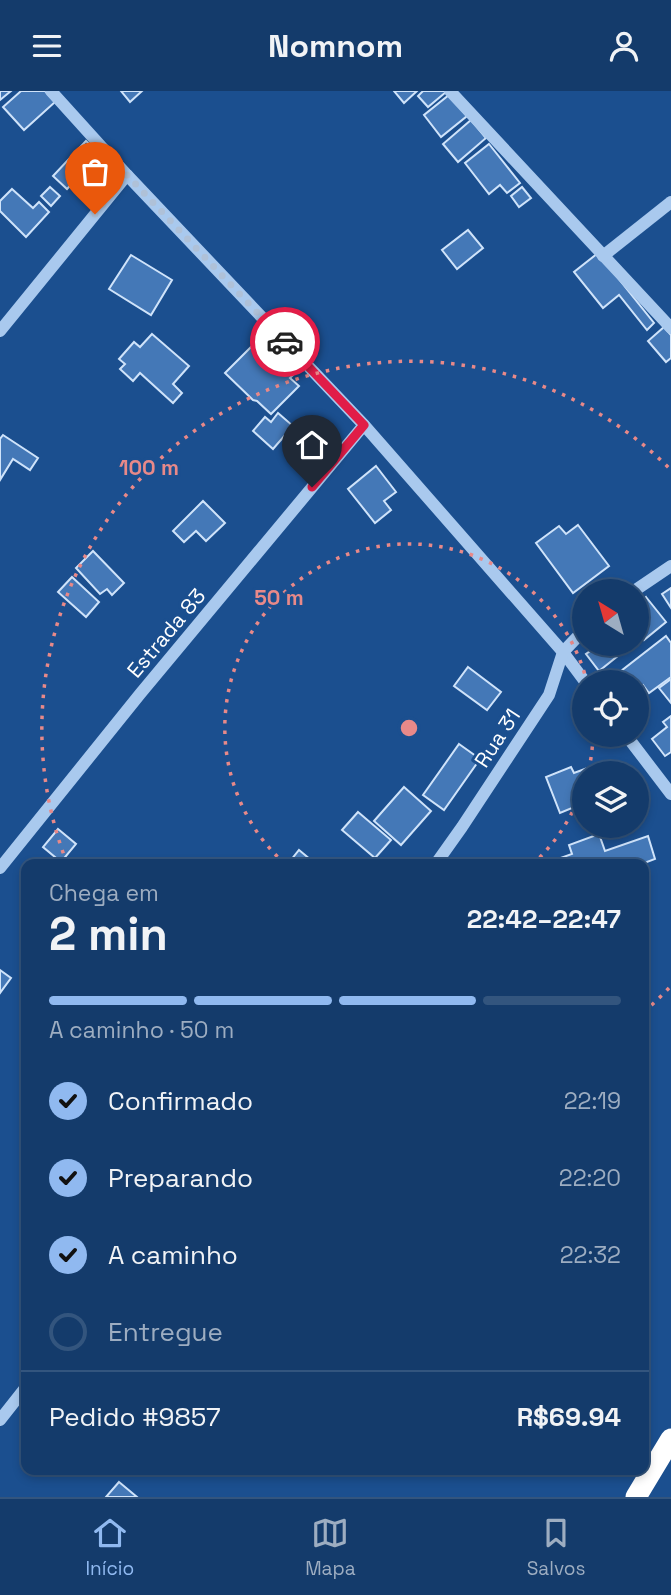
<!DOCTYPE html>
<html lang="pt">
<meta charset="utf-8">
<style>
:root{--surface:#143b6b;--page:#214673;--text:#f1f3f6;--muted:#9dadc1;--line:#33557e;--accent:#90b9f0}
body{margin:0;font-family:"Space Grotesk",sans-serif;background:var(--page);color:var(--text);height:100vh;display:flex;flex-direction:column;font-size:26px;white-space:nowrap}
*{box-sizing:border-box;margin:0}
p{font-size:23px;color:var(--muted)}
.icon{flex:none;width:38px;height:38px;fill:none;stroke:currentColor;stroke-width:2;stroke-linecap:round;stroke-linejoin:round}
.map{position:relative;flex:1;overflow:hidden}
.details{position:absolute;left:21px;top:768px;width:628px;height:616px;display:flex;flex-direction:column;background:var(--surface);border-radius:14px;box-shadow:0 4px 10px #0003,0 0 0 2px var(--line)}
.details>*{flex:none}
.needle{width:46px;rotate:323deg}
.controls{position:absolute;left:572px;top:488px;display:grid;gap:14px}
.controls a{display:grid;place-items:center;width:77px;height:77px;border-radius:50%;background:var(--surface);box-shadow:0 4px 10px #0003,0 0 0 2px var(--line);font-size:35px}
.pin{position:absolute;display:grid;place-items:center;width:60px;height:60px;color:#fff;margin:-72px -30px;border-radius:50% 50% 50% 0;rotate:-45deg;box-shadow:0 0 7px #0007}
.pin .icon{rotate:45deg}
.courier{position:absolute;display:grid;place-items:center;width:70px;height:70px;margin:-35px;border:5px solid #e11d48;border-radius:50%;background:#fff;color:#222;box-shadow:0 2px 9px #0007}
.head em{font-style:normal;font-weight:600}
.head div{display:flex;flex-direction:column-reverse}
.head{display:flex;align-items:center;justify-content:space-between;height:119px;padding:0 28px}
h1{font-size:46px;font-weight:600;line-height:52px}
.bar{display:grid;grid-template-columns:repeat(4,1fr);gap:10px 7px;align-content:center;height:84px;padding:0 28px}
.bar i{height:9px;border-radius:5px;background:var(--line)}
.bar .selected{background:var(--accent)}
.bar p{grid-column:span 4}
.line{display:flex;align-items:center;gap:18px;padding:0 28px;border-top:2px solid var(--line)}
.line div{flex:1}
ol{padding:0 28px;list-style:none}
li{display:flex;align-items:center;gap:21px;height:77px}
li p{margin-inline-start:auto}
li .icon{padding:7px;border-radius:50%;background:var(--accent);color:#111;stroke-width:4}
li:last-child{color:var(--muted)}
li i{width:38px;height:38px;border:4px solid var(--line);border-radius:50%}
header{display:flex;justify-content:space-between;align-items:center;height:91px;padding:0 28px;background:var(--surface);font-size:32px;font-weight:600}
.menu{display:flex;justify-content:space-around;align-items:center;height:98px;border-top:2px solid var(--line);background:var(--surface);font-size:19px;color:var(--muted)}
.menu a{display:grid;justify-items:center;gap:4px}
.menu .selected{color:var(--accent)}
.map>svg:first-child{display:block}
</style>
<header><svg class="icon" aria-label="menu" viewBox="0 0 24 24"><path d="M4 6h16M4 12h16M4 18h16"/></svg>Nomnom<svg class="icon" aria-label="person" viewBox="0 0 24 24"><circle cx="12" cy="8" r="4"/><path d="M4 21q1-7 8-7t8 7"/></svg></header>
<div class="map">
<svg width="671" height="1406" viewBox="0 0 671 1406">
<rect width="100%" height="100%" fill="#1b4f8f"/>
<g fill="#4478b7" stroke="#cfe3fa" stroke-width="2">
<path d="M0 0H11L0 9Z"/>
<path d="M21 0H45L55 11 24 39 3 16Z"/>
<path d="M121 0H142L130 11Z"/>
<path d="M394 0H417L404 12Z"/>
<path d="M423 0H445L446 1 428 16 418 5Z"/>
<path d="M449 4 467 25 441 46 424 24Z"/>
<path d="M471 29 486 47 458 71 443 53Z"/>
<path d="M86 50 100 63 67 98 53 85Z"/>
<path d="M489 53 520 92 507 102 500 94 489 103 465 72Z"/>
<path d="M50 96 60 105 51 115 41 105Z"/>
<path d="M522 96 531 107 519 116 511 105Z"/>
<path d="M12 98 33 117 39 111 49 121 26 146 0 120V110Z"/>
<path d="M468 139 483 157 457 178 442 159Z"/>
<path d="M598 162 654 232 647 239 619 204 603 217 574 181Z"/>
<path d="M131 164 172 189 151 224 109 198Z"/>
<path d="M664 236 671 244V267L666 271 648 250Z"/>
<path d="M152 243 189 275 173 293 182 302 173 312 140 282 133 290 120 278 125 273 119 268 134 251 140 256Z"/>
<path d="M258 249 293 284 290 287 299 295 271 323 257 310 253 309 225 282Z"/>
<path d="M278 322 293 335 273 358 253 340 265 326 271 331Z"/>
<path d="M3 344 38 367 30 379 13 368 0 389V348Z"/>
<path d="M376 375 396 401 384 410 391 419 375 432 348 398Z"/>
<path d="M203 410 225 432 206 450 196 440 184 451 173 440Z"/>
<path d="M578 434 609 475 573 502 536 452 559 435 566 443Z"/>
<path d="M93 460 124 492 112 504 107 498 100 503 76 477Z"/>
<path d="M72 486 99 511 86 526 58 501Z"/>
<path d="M671 497V517L662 503Z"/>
<path d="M646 506 666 531 644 549 637 540V513Z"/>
<path d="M666 545 671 552V586L649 602 643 594 637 598V592H630L621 580Z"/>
<path d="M600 553H610L619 564 599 580 586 563Z"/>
<path d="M468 576 501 601 487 619 454 595Z"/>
<path d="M671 588V612L659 597Z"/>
<path d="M671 625V661L665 665 652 648 667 636 663 631Z"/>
<path d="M459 653 480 668 444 719 423 704Z"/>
<path d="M571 676 574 682 590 676 592 682H584V712L560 722 546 686Z"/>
<path d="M404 696 431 720 401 754 374 730Z"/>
<path d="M358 721 391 749 375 767 342 739Z"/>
<path d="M58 738 76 753 61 771 43 756Z"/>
<path d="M599 743 605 760 648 745 655 768 639 774H541L572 763 569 754Z"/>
<path d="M299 759 317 774H287Z"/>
<path d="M0 879 11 887 0 902Z"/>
<path d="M119 1391 137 1406H106Z"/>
</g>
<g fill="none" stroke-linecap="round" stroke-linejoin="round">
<g stroke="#a9c9ee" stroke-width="12">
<path d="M51 0 127 84 364 334 563 561 586 592"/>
<path d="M450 0 671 237"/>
<path d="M603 165 671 111"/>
<path d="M0 240 127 84"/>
<path d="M634 500 671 475"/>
<path d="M626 644 671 703"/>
<path d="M435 774 462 736 549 604 563 561 584 539"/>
<path d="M0 777 140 603 364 334"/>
<path d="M0 1329 26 1296"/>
</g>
<path stroke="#fff" stroke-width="21" d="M636 1406 671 1348"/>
</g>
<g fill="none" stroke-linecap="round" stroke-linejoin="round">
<path stroke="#afc1d8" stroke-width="7" stroke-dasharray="0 12.6" d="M95 123 127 84 285 251"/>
<path stroke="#e11d48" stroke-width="9" d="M285 251 364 334 312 396"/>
</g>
<g fill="none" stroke="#e88989" stroke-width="3.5" stroke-dasharray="3.5 7">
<path d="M593 645A184 184 0 0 1 588 682M584 692A184 184 0 0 1 533 773M285 773A184 184 0 1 1 587 591"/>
<path d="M669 897A368 368 0 0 1 646 919M67 772A368 368 0 0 1 669 377"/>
</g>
<g text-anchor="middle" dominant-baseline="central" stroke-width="6" stroke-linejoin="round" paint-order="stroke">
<g font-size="21" fill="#fff" stroke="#1b4f8f">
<text transform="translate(166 542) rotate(-50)">Estrada 83</text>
<text transform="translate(497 647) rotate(-57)">Rua 31</text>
</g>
</g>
<circle cx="409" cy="637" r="10" fill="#e88989" stroke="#1b4f8f" stroke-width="3.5"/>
<g font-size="21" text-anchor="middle" font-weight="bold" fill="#e88989" stroke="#1b4f8f" stroke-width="6" stroke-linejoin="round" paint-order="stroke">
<text x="149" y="384">100 m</text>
<text x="279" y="514">50 m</text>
</g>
</svg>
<div class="controls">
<a><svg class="needle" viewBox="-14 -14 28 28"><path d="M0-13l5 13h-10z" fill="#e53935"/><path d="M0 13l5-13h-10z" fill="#9dadc1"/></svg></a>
<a><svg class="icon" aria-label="locate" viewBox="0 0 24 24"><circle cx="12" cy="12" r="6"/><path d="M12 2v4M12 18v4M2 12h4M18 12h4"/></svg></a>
<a><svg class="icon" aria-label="layers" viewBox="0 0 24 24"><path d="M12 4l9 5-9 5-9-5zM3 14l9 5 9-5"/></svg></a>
</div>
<div class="pin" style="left:95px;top:123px;background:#ea580c"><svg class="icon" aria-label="bag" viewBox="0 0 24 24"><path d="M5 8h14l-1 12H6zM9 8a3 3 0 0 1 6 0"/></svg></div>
<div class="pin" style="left:312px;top:396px;background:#1f2937"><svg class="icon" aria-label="home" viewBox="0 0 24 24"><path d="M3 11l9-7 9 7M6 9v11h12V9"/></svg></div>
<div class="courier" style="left:285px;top:251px"><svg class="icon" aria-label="car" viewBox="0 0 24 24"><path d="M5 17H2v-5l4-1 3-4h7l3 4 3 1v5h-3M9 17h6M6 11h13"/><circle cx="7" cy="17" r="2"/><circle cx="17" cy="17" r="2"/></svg></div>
<section class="details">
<div class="head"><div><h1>2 min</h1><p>Chega em</p></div><em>22:42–22:47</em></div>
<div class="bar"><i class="selected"></i><i class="selected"></i><i class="selected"></i><i></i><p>A caminho · 50 m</p></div>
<ol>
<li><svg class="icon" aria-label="check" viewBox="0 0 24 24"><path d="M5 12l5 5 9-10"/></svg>Confirmado<p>22:19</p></li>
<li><svg class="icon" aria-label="check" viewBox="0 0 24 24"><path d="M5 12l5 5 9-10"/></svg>Preparando<p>22:20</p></li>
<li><svg class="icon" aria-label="check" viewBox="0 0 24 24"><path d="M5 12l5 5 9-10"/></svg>A caminho<p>22:32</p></li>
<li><i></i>Entregue</li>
</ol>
<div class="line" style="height:91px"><div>Pedido #9857</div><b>R$69.94</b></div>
</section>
</div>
<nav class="menu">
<a class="selected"><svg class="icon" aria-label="home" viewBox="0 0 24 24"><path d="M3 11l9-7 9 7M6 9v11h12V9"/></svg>Início</a>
<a><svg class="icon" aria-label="map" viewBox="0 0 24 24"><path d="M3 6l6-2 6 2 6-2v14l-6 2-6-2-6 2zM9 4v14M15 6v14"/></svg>Mapa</a>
<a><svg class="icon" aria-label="saved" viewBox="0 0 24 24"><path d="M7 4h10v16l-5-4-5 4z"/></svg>Salvos</a>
</nav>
